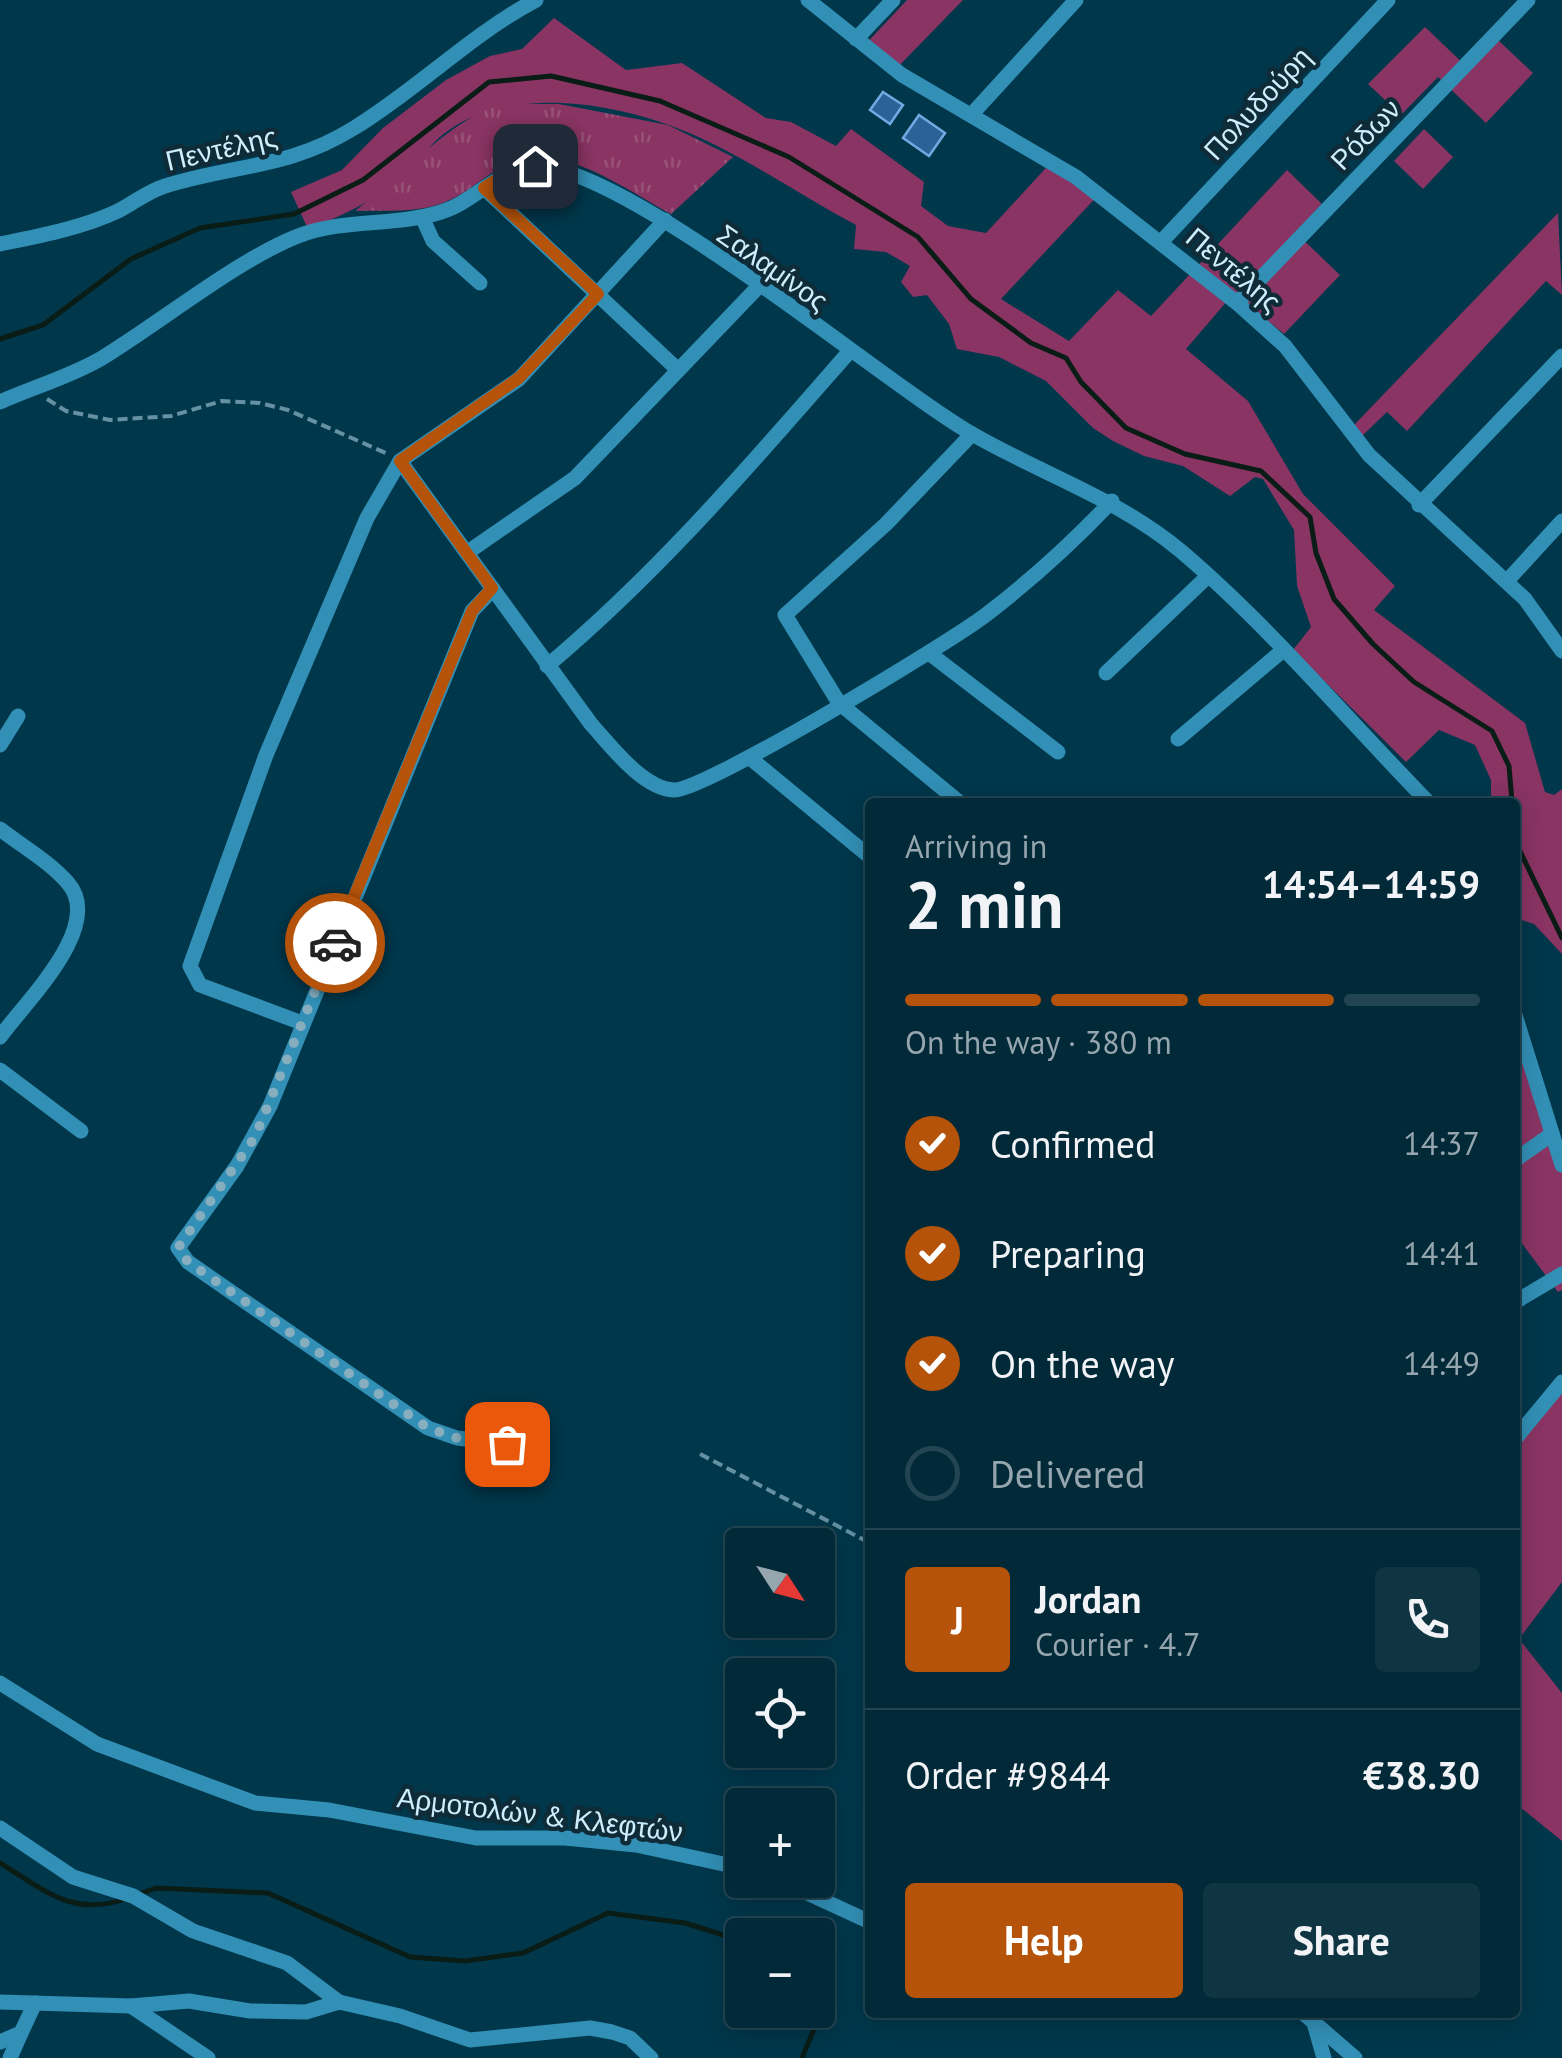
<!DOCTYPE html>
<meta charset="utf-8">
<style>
:root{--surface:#012938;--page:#0f3543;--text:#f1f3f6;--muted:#96a6ae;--line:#234553;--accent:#b45309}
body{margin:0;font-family:"PT Sans",sans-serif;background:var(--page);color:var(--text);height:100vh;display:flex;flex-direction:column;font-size:38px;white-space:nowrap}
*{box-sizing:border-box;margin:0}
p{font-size:32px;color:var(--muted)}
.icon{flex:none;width:55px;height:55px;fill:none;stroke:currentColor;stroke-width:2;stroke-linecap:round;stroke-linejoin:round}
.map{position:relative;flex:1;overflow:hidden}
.details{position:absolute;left:865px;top:798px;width:655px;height:1220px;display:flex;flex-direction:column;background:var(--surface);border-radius:10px;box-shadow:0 5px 25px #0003,0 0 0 2px var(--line)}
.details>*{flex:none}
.needle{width:65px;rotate:126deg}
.buttons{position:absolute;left:725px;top:1528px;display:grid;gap:20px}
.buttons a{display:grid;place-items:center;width:110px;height:110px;border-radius:10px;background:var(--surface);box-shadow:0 5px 25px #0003,0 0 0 2px var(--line);font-size:50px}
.pin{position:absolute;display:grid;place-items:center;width:85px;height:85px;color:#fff;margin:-42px;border-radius:20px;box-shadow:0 5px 15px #0006}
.courier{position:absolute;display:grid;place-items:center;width:100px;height:100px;margin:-50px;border:8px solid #b45309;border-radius:50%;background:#fff;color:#222;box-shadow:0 2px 12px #0007}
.headline em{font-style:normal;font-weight:700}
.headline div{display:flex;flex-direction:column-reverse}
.headline{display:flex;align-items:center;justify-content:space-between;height:170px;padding:0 40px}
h1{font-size:65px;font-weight:700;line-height:75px}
.bar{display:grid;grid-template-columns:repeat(4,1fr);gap:15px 10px;align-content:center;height:120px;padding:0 40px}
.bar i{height:12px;border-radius:8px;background:var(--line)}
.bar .active{background:var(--accent)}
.bar p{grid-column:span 4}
.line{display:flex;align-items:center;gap:25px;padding:0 40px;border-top:2px solid var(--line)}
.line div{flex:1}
.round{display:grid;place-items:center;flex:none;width:105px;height:105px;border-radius:10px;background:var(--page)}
ol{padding:0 40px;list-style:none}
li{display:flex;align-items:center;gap:30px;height:110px}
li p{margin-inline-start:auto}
li .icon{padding:10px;border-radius:50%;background:var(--accent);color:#fff;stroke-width:4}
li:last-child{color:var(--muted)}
li i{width:55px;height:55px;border:5px solid var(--line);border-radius:50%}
.cta{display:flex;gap:20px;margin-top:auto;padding:20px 40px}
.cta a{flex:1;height:115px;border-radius:10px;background:var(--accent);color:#fff;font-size:40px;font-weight:700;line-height:115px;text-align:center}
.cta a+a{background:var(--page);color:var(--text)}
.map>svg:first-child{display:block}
</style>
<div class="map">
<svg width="1562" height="2058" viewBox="0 0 1562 2058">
<defs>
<pattern id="park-tufts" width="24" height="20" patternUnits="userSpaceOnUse" patternTransform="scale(2.5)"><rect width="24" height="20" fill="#893463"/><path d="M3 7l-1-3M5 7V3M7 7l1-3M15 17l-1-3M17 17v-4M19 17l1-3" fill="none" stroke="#98527a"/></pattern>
</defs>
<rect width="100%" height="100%" fill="#01374b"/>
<g fill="#893463">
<path d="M907 0H963L892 73 861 49Z"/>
<path d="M554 18 626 70 682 63 766 118 791 122 836 146 851 129 924 182 921 206 948 226 986 233 1055 158 1104 189 1001 299 1069 341 1118 290 1151 316 1287 170 1322 204 1295 232 1340 275 1284 334 1234 293 1186 349 1248 401 1303 494 1395 586 1374 610 1525 723 1545 792 1554 795 1562 789V954L1534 924 1515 918V802H1491V780L1475 745 1439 730 1406 762 1293 650 1311 627 1297 586 1294 530 1263 479 1255 477 1230 496 1183 466 1144 456 1113 441 1093 428 1046 381 999 357 957 349 949 324 927 295 913 297 901 282 910 266 886 252 854 249 856 225C794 192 735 149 669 125 603 101 509 88 449 130 432 141 420 160 406 173 375 200 345 215 308 229L291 192 342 170 383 128 446 80 490 56 522 49Z"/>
<path d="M1425 27 1468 68 1498 40 1533 73 1486 123 1438 77 1401 115 1368 84Z"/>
<path d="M1424 129 1453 157 1423 189 1394 161Z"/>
<path d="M1558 213 1562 295 1546 281 1407 431 1387 412 1362 436 1354 425Z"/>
<path d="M1515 1014 1562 1166V1290L1558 1292 1515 1234Z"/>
<path d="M1562 1392V1582L1519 1639 1562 1693V1841L1515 1803V1448Z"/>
</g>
<path fill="url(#park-tufts)" d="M559 104 668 125 733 157 671 214C634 194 594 165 552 158 500 151 482 189 440 204 414 213 383 210 355 211 393 182 459 112 503 105 521 103 541 104 559 104Z"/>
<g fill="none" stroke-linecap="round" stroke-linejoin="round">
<g stroke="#091d16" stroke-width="5">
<path d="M0 339 43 325 131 259 200 228 294 214 363 180 489 82 551 76 660 101 789 157 918 237 971 299 1031 343 1066 358 1081 382 1126 428 1185 454 1261 471 1310 517 1316 553 1334 599 1373 644 1414 682 1492 731 1509 766 1512 802"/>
<path d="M1515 841 1562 938"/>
<path d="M0 1863C46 1891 73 1918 128 1898"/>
<path d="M139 1894 156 1888 268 1893 410 1957 465 1961 523 1953 608 1913 685 1923 742 1941"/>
<path d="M802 2058 814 2029 807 2010"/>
</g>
</g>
<g fill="#2c6397" stroke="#71aae2" stroke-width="2.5">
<path d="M883 92 903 105 890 124 870 110Z"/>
<path d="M919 115 945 133 929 156 903 138Z"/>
</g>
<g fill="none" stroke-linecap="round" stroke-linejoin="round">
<g stroke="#6691a3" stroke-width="4" stroke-dasharray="10 5" stroke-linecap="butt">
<path d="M47 399 66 411 110 420 171 416 222 401 260 403 288 410 388 454"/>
<path d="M700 1454 870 1543"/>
</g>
<g stroke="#328fb5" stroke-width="15">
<path d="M808 0 902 75 1076 177 1237 303 1285 346 1369 455 1525 599 1562 651"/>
<path d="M856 39 893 0"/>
<path d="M972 114 1076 0"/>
<path d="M484 188 677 369"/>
<path d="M422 217 433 241 480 283"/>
<path d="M1162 241 1388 0"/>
<path d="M0 244C39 236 82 228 118 211 134 203 148 191 165 186 235 164 288 169 354 128 418 89 470 35 536 0"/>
<path d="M1237 303 1528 0"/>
<path d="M0 402C33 387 70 377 102 358 161 322 237 260 298 236 345 218 394 227 441 212 474 202 496 171 532 167 616 157 886 385 974 435 1044 475 1119 499 1182 552 1270 627 1347 719 1428 802"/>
<path d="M400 461 591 724C610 745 643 789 674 790 704 791 951 642 987 614 1030 581 1074 541 1112 501"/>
<path d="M1419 505 1562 356"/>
<path d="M468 552 575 478 760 285"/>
<path d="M1507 581 1562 521"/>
<path d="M493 589 472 611 270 1106 237 1166 178 1248 188 1262 428 1428 457 1438 507 1444"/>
<path d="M929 653 1058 752"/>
<path d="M547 666C659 572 753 462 849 352"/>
<path d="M1106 673 1207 577"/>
<path d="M1178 739 1282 651"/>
<path d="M0 745 18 716"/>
<path d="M750 758 870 857"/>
<path d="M959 802 839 703 785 615 886 524 972 434"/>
<path d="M0 829C22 846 50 862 68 883 105 926 26 1001 0 1037"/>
<path d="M1515 1015 1562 1165"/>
<path d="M302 1023 200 985 190 966 266 755 367 518 400 461 519 379 665 220"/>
<path d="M0 1070 81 1131"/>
<path d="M1515 1160 1552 1134"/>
<path d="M1515 1302 1562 1274"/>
<path d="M1515 1439 1562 1382"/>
<path d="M0 1683 97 1744 255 1803 329 1810 476 1838H565L636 1845 742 1868"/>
<path d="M0 1828 73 1877 133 1896 193 1931 287 1963 339 2002"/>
<path d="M779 1880 870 1922"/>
<path d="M0 2002 131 2006 189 2001 250 2011 306 2012 339 2002 400 2016 470 2040 590 2028 612 2032 630 2038 651 2058"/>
<path d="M131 2006 208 2058"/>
<path d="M1302 2012 1355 2058"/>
<path d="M1314 2023 1324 2058"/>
<path d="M0 2042 21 2033 35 2003"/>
<path d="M10 2058 21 2033"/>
</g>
</g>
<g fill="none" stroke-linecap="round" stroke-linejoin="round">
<path stroke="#86aebf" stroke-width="10" stroke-dasharray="0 18" d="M335 943 255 1137 178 1248 188 1262 428 1428 457 1438 507 1444"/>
<path stroke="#b45309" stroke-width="12" d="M335 943 472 611 492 588 400 461 519 378 598 294 484 188 502 176 535 166"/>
</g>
<g text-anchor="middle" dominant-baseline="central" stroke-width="9" stroke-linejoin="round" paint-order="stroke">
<g font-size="28" fill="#cdeefe" stroke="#0f2b38">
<text transform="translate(1257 103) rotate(-47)">Πολυδούρη</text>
<text transform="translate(1365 134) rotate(-46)">Ρόδων</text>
<text transform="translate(221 148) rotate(-13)">Πεντέλης</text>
<text transform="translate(773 267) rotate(35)">Σαλαμίνος</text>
<text transform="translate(1234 269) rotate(40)">Πεντέλης</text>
<text transform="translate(540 1814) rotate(7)">Αρμοτολών &amp; Κλεφτών</text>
</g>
</g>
</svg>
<div class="buttons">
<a><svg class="needle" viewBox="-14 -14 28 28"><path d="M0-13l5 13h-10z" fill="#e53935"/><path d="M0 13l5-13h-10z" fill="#96a6ae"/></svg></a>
<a><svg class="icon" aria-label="locate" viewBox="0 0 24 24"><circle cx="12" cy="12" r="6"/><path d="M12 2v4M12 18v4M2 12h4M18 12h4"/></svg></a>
<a>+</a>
<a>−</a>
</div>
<div class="pin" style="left:507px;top:1444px;background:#ea580c"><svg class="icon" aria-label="bag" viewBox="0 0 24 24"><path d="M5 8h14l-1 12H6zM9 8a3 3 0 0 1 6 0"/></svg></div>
<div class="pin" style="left:535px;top:166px;background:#1f2937"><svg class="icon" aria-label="home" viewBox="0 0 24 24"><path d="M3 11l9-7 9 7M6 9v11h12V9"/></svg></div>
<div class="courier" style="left:335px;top:943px"><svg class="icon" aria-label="car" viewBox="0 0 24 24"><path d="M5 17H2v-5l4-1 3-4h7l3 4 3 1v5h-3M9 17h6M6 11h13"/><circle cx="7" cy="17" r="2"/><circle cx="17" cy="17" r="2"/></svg></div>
<section class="details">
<div class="headline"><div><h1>2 min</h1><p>Arriving in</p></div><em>14:54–14:59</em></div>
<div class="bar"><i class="active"></i><i class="active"></i><i class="active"></i><i></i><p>On the way · 380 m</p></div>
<ol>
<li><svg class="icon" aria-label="check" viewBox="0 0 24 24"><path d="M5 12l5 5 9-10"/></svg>Confirmed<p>14:37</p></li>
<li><svg class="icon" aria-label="check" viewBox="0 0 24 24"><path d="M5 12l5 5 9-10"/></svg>Preparing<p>14:41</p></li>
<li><svg class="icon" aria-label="check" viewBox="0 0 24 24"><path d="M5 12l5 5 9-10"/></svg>On the way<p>14:49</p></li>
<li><i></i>Delivered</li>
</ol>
<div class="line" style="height:180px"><b class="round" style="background:var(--accent);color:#fff">J</b><div><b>Jordan</b><p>Courier · 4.7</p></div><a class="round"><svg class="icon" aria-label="phone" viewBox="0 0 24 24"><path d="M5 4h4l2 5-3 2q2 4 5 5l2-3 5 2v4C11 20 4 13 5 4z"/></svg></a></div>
<div class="line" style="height:130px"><div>Order #9844</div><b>€38.30</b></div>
<div class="cta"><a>Help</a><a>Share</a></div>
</section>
</div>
